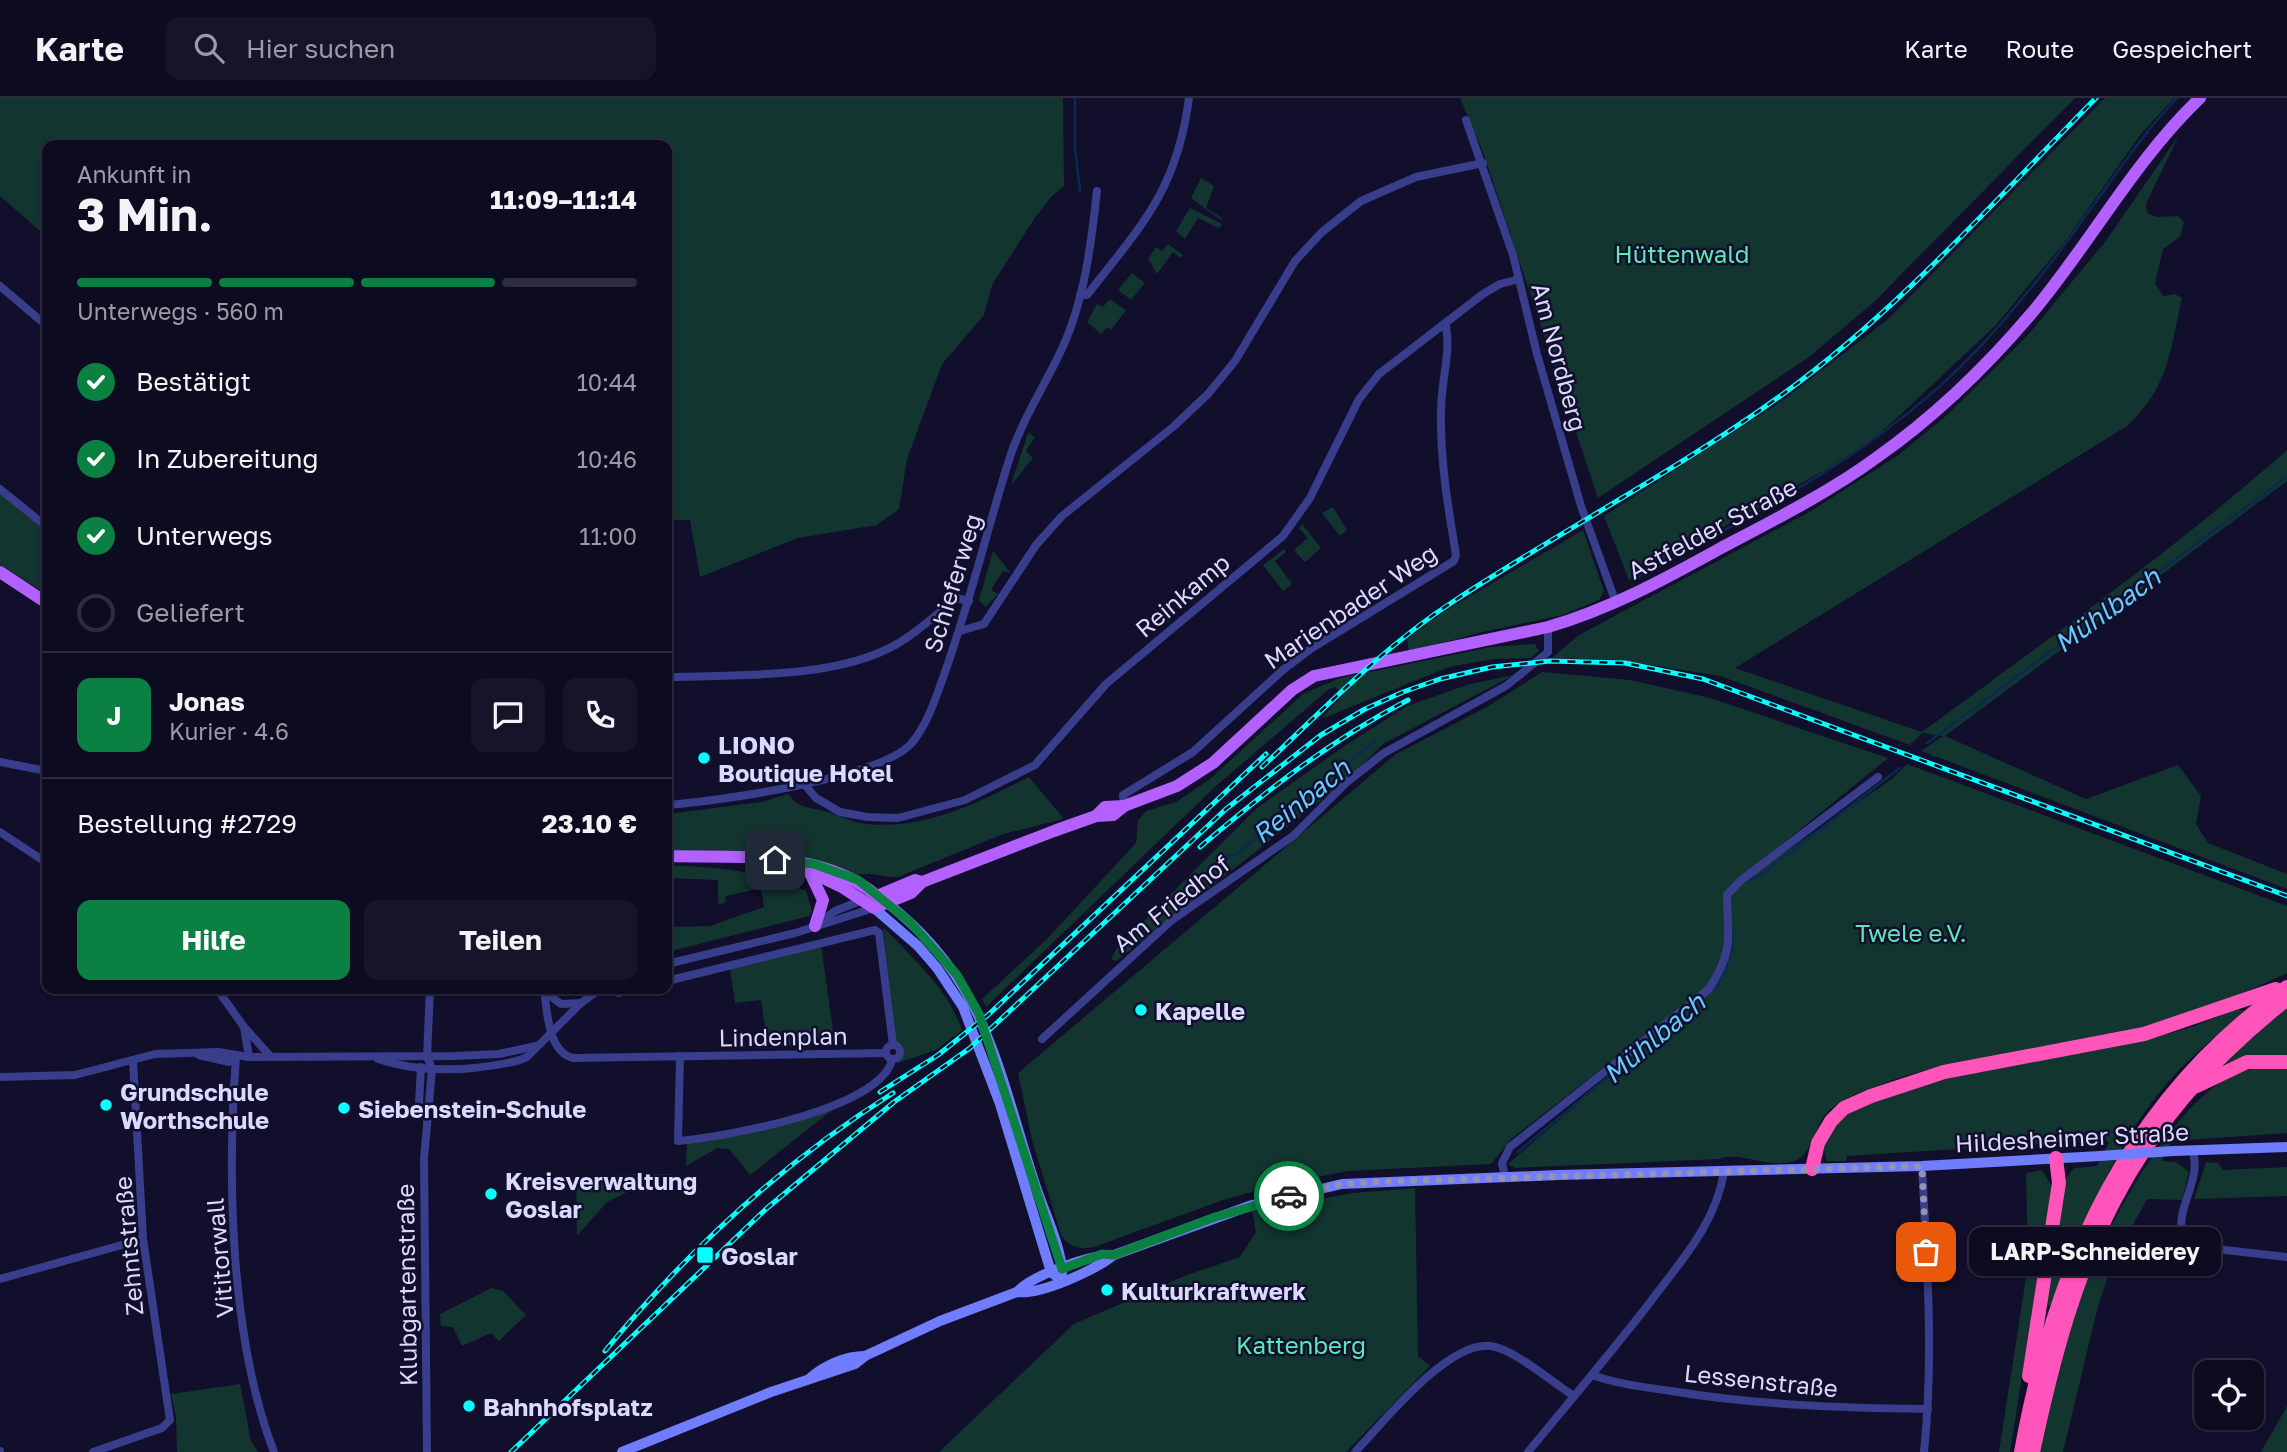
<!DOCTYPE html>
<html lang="de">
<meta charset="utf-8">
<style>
:root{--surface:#0d0b20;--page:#161429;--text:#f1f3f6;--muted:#9a9ba5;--line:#2d2b3e;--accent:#0b8043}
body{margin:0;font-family:"Golos Text",sans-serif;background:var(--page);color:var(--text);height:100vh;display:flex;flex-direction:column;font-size:26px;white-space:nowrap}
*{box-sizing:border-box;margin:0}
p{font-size:23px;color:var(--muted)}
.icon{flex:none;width:38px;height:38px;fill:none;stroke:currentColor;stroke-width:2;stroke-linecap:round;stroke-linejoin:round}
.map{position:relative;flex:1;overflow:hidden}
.panel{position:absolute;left:42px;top:42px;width:630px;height:854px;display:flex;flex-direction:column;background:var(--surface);border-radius:14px;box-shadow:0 2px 5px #0004,0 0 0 2px var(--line)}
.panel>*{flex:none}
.buttons{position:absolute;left:2194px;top:1262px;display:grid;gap:14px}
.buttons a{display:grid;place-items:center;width:70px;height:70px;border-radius:14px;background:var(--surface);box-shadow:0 2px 5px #0004,0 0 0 2px var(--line);font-size:35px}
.pin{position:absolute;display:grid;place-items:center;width:60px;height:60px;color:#fff;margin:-30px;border-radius:14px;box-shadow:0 4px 10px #0006}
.courier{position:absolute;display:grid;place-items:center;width:70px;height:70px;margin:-35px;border:5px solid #0b8043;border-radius:50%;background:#fff;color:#222;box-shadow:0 2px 9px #0007}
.bubble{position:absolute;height:49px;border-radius:14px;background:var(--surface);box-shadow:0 2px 5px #0004,0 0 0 2px var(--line);font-size:23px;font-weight:700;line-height:49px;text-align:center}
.summary em{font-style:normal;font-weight:700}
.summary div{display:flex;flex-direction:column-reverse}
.summary{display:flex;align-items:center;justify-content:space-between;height:119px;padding:0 35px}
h1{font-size:46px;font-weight:700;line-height:52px}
.bar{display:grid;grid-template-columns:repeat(4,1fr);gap:10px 7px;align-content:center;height:84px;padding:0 35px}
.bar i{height:9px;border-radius:5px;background:var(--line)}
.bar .active{background:var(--accent)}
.bar p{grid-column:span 4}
.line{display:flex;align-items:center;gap:18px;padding:0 35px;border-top:2px solid var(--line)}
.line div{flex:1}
.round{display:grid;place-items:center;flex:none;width:74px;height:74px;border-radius:14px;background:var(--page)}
ol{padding:0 35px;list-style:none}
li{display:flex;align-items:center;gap:21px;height:77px}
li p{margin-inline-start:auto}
li .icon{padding:7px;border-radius:50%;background:var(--accent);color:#fff;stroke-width:4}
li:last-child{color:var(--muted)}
li i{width:38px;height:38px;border:4px solid var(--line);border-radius:50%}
.action{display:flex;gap:14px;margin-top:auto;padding:14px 35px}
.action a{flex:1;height:80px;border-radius:14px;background:var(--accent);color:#fff;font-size:28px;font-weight:700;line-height:80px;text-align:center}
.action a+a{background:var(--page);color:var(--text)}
header{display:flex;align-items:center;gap:42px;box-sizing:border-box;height:98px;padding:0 35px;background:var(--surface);border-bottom:2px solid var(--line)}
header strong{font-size:33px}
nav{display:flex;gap:38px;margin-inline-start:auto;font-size:24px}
.search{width:490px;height:63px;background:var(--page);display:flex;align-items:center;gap:18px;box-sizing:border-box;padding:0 24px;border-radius:14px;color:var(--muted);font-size:26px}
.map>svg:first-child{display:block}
</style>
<header>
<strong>Karte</strong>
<div class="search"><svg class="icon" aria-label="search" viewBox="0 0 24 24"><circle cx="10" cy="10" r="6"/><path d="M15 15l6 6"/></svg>Hier suchen</div>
<nav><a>Karte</a><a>Route</a><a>Gespeichert</a></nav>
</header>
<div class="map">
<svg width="2287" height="1354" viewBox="0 0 2287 1354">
<rect width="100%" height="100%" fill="#110f2b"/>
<g fill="#123530">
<path d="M0 0H1063L1064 88 1052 98 1034 121 992 187 984 217 942 266 907 361 899 411 877 427 798 440 700 479 690 422H667V47H47V139L0 98Z"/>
<path d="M1460 0H2075L1875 203 1809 259 1598 400 1483 54Z"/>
<path d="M2105 0H2174L2141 36 2064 145 1995 228 1886 330 1848 359 1629 482 1604 418 1786 300 1887 222Z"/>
<path d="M2179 37 2146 106 2147 115 2157 119 2178 118 2184 124 2180 139 2163 151 2155 185 2163 198 2175 196 2182 200C2170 253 2169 289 2127 328L1735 570 1922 634C2045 543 2172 454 2287 352V383L1945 638 2086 701 2178 667 2201 698 2196 726 2208 745 2287 776V791L1921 653 1943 638 1922 635 1910 647 1720 578 1619 562 1552 560 1579 537 1811 413 1897 358 1947 317 2027 238 2105 144Z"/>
<path d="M1201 80 1214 88 1206 110 1222 120 1221 122 1191 100Z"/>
<path d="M1190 110 1222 126 1219 130 1198 120 1185 141 1176 133Z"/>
<path d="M1168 146 1183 157 1181 160 1173 154 1157 176 1148 161 1156 149 1162 153Z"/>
<path d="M1132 175 1145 185 1131 202 1118 192Z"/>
<path d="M1110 201 1126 212 1111 232 1107 229 1101 236 1087 224 1097 206 1103 209Z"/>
<path d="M1028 335 1035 339 1026 353 1033 360 1011 387Z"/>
<path d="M0 395 47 434V496L0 467Z"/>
<path d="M1333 409 1347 432 1340 438 1322 415Z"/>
<path d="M1302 426 1321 450 1305 464 1294 452 1308 440 1299 430Z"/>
<path d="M1583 432 1604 493 1599 502 1563 517 1482 534 1409 554 1407 541 1445 513Z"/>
<path d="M1284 451 1286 454 1275 463 1292 486 1283 493 1263 467Z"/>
<path d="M993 453 1011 475 1003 473 991 492 998 496 986 509 979 502Z"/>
<path d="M1535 546 1539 553 1531 560 1494 561 1449 569 1321 621 1343 597 1335 589 1329 591 1216 688 986 909 982 901 1047 841 1136 745 1138 723 1146 713 1176 704 1210 681 1303 596 1340 580 1491 549Z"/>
<path d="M1542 574 1630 582 1710 600 1888 660 1738 782 1725 796 1729 843 1710 887 1511 1041 1491 1066 1348 1073 1281 1086 1223 1102 1094 1149C1079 1152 1070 1149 1061 1137L1032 1042 1018 975 1396 656 1487 609Z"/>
<path d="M1514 577 1383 646 1346 683 1116 863 1111 861 1117 850 1257 710 1346 647 1407 608 1470 586Z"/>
<path d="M1907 666 2287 808V875C2217 909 2142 932 2065 946 2000 958 1931 965 1869 991 1853 997 1835 1004 1824 1018 1815 1031 1812 1054 1797 1062 1772 1073 1738 1052 1719 1061L1515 1070 1508 1066 1711 890C1738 848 1728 842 1729 797L1741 784 1892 681Z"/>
<path d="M1029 679 1064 721 1003 736 898 779C885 780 868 773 857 777L819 764 667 754V716L761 704 788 696C796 708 807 710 820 712 836 715 849 724 866 726 925 732 977 705 1029 679Z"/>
<path d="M667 767C715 769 762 773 806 793L812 813 809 818 667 854V829L710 828 764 809 761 790 726 798 725 805 718 806V782L667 780Z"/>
<path d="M883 829C913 861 947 889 962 932L936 952 898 965Z"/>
<path d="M821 847 835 946 768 948 761 902 735 905 730 870Z"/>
<path d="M2287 909V958L2247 957 2224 967 2247 940Z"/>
<path d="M2237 911 2244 913C2223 932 2200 951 2180 971 2117 1036 2085 1125 2052 1207L2045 1209 2065 1082 2074 1070 2097 1068 2109 1044 2104 1042 1847 1058 1846 1063H1827L1823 1050 1837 1026 1850 1015 1881 1000 1938 982 2153 940 2192 929Z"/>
<path d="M2287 970V1035L2172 1043 2162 1063 2176 1064 2189 1074 2182 1102 2147 1101 2113 1163 2097 1212 2063 1354H2039C2050 1300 2062 1247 2082 1195 2105 1131 2175 998 2240 974 2254 969 2271 970 2287 970Z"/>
<path d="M831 1013 750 1077 729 1051 717 1050 686 1068 687 1044 739 1038Z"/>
<path d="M2206 1064 2218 1065 2223 1072 2287 1069V1098L2194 1101Z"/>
<path d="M2042 1072 2052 1089 2010 1354H1999L2028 1167 2026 1075Z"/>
<path d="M674 1076 639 1088 607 1104 577 1138 576 1077Z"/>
<path d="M1415 1090 1418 1258 1430 1268 1346 1354H939L1074 1226 1187 1177 1240 1159 1256 1134 1252 1113 1353 1095Z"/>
<path d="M491 1190 503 1193 526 1217 499 1243 491 1235 462 1248 453 1229 441 1228 440 1216Z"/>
<path d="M240 1286 251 1343 258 1354H177L176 1319 171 1296Z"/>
<path d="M2287 1308V1354H2261Z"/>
</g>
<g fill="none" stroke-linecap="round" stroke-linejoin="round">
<g stroke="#0a2b50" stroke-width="2.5">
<path d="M1075 0V51L1080 93"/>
<path d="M1633 482C1763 410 1889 351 1990 238 2024 200 2057 159 2086 117 2116 77 2142 36 2177 0"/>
<path d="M1927 645 2287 379"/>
<path d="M1224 759 1234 758 1376 642"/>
<path d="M1742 785 1761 777 1900 670"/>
<path d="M1518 1054 1718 887C1726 869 1735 852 1732 832"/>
</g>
<g stroke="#383e8c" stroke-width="8">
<path d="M1466 22 1513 157 1537 256 1581 408 1616 505"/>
<path d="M0 188 47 228"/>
<path d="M1080 197H1087C1142 127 1177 92 1189 0"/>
<path d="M0 391 47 429"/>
<path d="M960 533 984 526 1036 447 1062 418 1173 329 1208 296 1235 263 1295 163 1322 134 1361 103 1416 79 1483 65"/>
<path d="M667 579C736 577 837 581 897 546 919 533 937 516 956 500L969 503"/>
<path d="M0 664 47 673"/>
<path d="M804 686 816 700 840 714 867 719 898 720 965 702 1035 667 1106 586 1283 438 1310 400 1359 301 1379 276 1483 196 1500 186 1519 181"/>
<path d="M667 707C718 703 877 681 911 646 927 628 937 597 945 574 970 504 987 432 1009 362 1021 324 1042 292 1059 257 1084 206 1091 148 1097 93"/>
<path d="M1124 708 1123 697 1193 654 1284 571 1312 550 1454 463 1456 457C1448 408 1440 363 1441 313 1441 283 1451 257 1446 228"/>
<path d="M0 734 47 765"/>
<path d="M818 826 835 813 865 801"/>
<path d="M667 866 795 835 874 810"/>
<path d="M667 883 875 832 879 835 893 947"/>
<path d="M217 891 244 929 271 959"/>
<path d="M544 891C547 913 548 954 573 960L886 955"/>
<path d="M610 891 618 895 635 891"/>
<path d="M544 893 561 906 581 905"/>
<path d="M244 929 249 959"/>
<path d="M1042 941 1172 822 1293 738 1347 684 1384 655 1506 588 1548 554V529"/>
<circle cx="893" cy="954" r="7"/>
<path d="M199 957 229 964 236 959"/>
<path d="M680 958 678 1043C724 1039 879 1012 892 962"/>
<path d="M236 959C227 1080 230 1240 274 1354"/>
<path d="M378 961C422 976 471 973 517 963L527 959 581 905 600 891"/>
<path d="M421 969 419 1005 426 1020"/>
<path d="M0 979 75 977 155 956 218 954 249 959 454 958 499 956 536 948"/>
<path d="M2193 1052C2194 1059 2196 1068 2194 1075 2190 1103 2161 1141 2207 1150L2287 1159"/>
<path d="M1922 1068C1927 1164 1934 1259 1924 1354"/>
<path d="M1505 1079 1502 1065 1510 1049 1709 891C1734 852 1728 840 1727 797L1740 783 1878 679"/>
<path d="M0 1181 143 1141"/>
<path d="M1592 1277C1617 1286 1644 1289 1671 1293 1756 1307 1841 1310 1928 1311"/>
<path d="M0 1353V1354"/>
<path d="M93 1354 162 1330 170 1322 143 1141 133 962"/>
<path d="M427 1354 424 1061 432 971 427 958 430 891"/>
<path d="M1355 1354C1383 1325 1448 1242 1491 1248 1514 1251 1553 1285 1574 1298"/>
<path d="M1528 1354C1569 1304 1611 1255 1651 1203 1681 1163 1716 1125 1724 1074"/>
</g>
<g stroke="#707dff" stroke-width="10">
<path d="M882 801C985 878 997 968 1034 1083 1042 1109 1062 1149 1062 1175"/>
<path d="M874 810 918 848 937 870 963 909 1000 1006 1051 1174 1057 1179"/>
<path d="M2173 1053 2287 1049"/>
<path d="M1017 1194C1041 1197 1095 1172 1114 1157L1252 1107 1342 1086 1558 1077 1922 1068 2100 1058"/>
<path d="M810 1280C825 1267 846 1258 865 1258"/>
<path d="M622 1354 771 1294 855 1266 865 1258 940 1223 1017 1194C1032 1177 1092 1156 1114 1157"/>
</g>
<g stroke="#b260ff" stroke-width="12">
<path d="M0 474 47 505"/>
<path d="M1096 718 1105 709 1124 708"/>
<path d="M667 758C736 760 821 751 877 798L915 782 922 784 1054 733 1096 718 1113 717 1124 708 1177 688 1213 665 1292 592 1314 578 1548 529C1610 511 1665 481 1721 450 1774 422 1828 395 1876 360 1933 320 1986 269 2031 216 2090 146 2134 63 2200 0"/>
<path d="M798 768 842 789 874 810 911 795 922 784"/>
<path d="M810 775 823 802 815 828"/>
</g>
<g stroke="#ff54b9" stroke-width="14">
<path d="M2197 988 2247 964H2287"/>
<path d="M1812 1071 1818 1045 1831 1023 1844 1010 1871 998 1944 974 2144 936 2276 891"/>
<path d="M2029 1278 2059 1085 2056 1060"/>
<path d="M2021 1354C2055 1166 2127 1002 2287 889"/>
<path d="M2033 1354C2075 1157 2124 1031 2286 902"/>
</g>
<g stroke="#05fffc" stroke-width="5">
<g id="rail">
<path d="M1262 669C1324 611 1383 549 1454 503 1562 432 1678 372 1783 296 1899 212 1995 102 2096 0"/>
<path d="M1200 749C1266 693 1331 642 1408 602"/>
<path d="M880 994 938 957 988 917 1266 656"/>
<path d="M605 1253C688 1152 783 1064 893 995"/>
<path d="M511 1354 766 1111 894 1004 970 950 1226 711 1321 637 1365 611 1403 594 1440 581 1492 569 1550 563 1625 565 1703 581 2287 798"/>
</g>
</g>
<use href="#rail" stroke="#110f2b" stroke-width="2.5" stroke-dasharray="8" stroke-linecap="butt"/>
<path stroke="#707dff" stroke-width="10" d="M2100 1058 2173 1053"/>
</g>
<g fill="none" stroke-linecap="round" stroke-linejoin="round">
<path stroke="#9492b5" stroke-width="7" stroke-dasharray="0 12.6" d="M1289 1098 1342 1086 1370 1084 1922 1068 1926 1154"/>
<path stroke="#0b8043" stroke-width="9" d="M775 762 814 766 858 782 909 823 957 877 979 916 1062 1171 1102 1156 1114 1157 1215 1119 1289 1098"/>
</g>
<g fill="#05fffc" stroke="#110f2b" stroke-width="2.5">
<circle cx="704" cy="660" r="7"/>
<circle cx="1141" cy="912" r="7"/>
<circle cx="106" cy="1007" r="7"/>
<circle cx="344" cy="1010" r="7"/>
<circle cx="491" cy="1096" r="7"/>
<rect x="696" y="1148" width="18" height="18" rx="3.5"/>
<circle cx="1107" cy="1192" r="7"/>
<circle cx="469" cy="1308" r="7"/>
</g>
<g text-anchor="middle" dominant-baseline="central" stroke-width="5" stroke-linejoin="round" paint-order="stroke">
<g font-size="24" fill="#5ee6b5" stroke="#110f2b">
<text x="1682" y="155">Hüttenwald</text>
<text x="1911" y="834">Twele e.V.</text>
<text x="1301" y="1246">Kattenberg</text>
</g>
<g font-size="24" fill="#dad9ff" stroke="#110f2b">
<text transform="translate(1560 259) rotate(75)">Am Nordberg</text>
<text transform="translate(1712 430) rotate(-28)">Astfelder Straße</text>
<text transform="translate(952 485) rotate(-73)">Schieferweg</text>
<text transform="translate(1182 497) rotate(-40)">Reinkamp</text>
<text transform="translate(1350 508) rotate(-34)">Marienbader Weg</text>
<text transform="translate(1171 805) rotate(-38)">Am Friedhof</text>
<text transform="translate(783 938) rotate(-1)">Lindenplan</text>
<text transform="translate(2072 1039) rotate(-3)">Hildesheimer Straße</text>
<text transform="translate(128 1148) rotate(-95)">Zehntstraße</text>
<text transform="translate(219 1160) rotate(-95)">Vititorwall</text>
<text transform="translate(406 1187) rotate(-91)">Klubgartenstraße</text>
<text transform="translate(1761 1282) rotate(6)">Lessenstraße</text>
</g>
<g font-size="24" font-weight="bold" fill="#dad9ff" stroke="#110f2b" text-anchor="start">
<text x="718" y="646">LIONO<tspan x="718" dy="28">Boutique Hotel</tspan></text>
<text x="1155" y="912">Kapelle</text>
<text x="120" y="993">Grundschule<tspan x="120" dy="28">Worthschule</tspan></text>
<text x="358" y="1010">Siebenstein-Schule</text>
<text x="505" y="1082">Kreisverwaltung<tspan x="505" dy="28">Goslar</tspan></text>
<text x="721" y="1157">Goslar</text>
<text x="1121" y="1192">Kulturkraftwerk</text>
<text x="483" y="1308">Bahnhofsplatz</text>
</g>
<g font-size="26" font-style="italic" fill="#67caff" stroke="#110f2b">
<text transform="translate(2107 512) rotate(-36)">Mühlbach</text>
<text transform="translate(1301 703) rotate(-39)">Reinbach</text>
<text transform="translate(1654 940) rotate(-40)">Mühlbach</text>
</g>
</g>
</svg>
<div class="buttons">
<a><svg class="icon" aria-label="locate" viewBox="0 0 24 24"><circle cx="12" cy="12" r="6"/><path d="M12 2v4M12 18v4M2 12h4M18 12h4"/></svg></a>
</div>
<div class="pin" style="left:1926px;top:1154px;background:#ea580c"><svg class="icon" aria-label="bag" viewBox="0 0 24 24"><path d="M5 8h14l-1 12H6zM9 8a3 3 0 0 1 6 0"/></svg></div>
<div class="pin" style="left:775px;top:762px;background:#1f2937"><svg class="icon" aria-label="home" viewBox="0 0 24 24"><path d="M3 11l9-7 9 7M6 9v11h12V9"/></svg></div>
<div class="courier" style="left:1289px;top:1098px"><svg class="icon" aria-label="car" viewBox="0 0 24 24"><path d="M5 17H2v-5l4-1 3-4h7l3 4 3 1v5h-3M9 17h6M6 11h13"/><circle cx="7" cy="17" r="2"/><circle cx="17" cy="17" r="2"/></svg></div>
<div class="bubble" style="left:1969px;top:1129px;width:252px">LARP-Schneiderey</div>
<section class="panel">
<div class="summary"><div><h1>3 Min.</h1><p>Ankunft in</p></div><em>11:09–11:14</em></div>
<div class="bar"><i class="active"></i><i class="active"></i><i class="active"></i><i></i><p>Unterwegs · 560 m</p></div>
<ol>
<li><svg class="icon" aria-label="check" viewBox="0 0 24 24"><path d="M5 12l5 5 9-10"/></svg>Bestätigt<p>10:44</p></li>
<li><svg class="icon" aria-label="check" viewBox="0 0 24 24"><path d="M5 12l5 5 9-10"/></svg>In Zubereitung<p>10:46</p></li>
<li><svg class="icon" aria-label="check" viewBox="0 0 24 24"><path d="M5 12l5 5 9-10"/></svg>Unterwegs<p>11:00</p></li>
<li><i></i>Geliefert</li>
</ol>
<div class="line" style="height:126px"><b class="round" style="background:var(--accent);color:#fff">J</b><div><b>Jonas</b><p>Kurier · 4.6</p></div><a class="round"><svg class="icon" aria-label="chat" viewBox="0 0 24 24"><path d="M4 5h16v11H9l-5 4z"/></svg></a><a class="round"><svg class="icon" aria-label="phone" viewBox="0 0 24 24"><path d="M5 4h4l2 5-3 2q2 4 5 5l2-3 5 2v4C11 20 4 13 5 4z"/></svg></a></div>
<div class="line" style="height:91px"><div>Bestellung #2729</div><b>23.10 €</b></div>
<div class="action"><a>Hilfe</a><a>Teilen</a></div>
</section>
</div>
